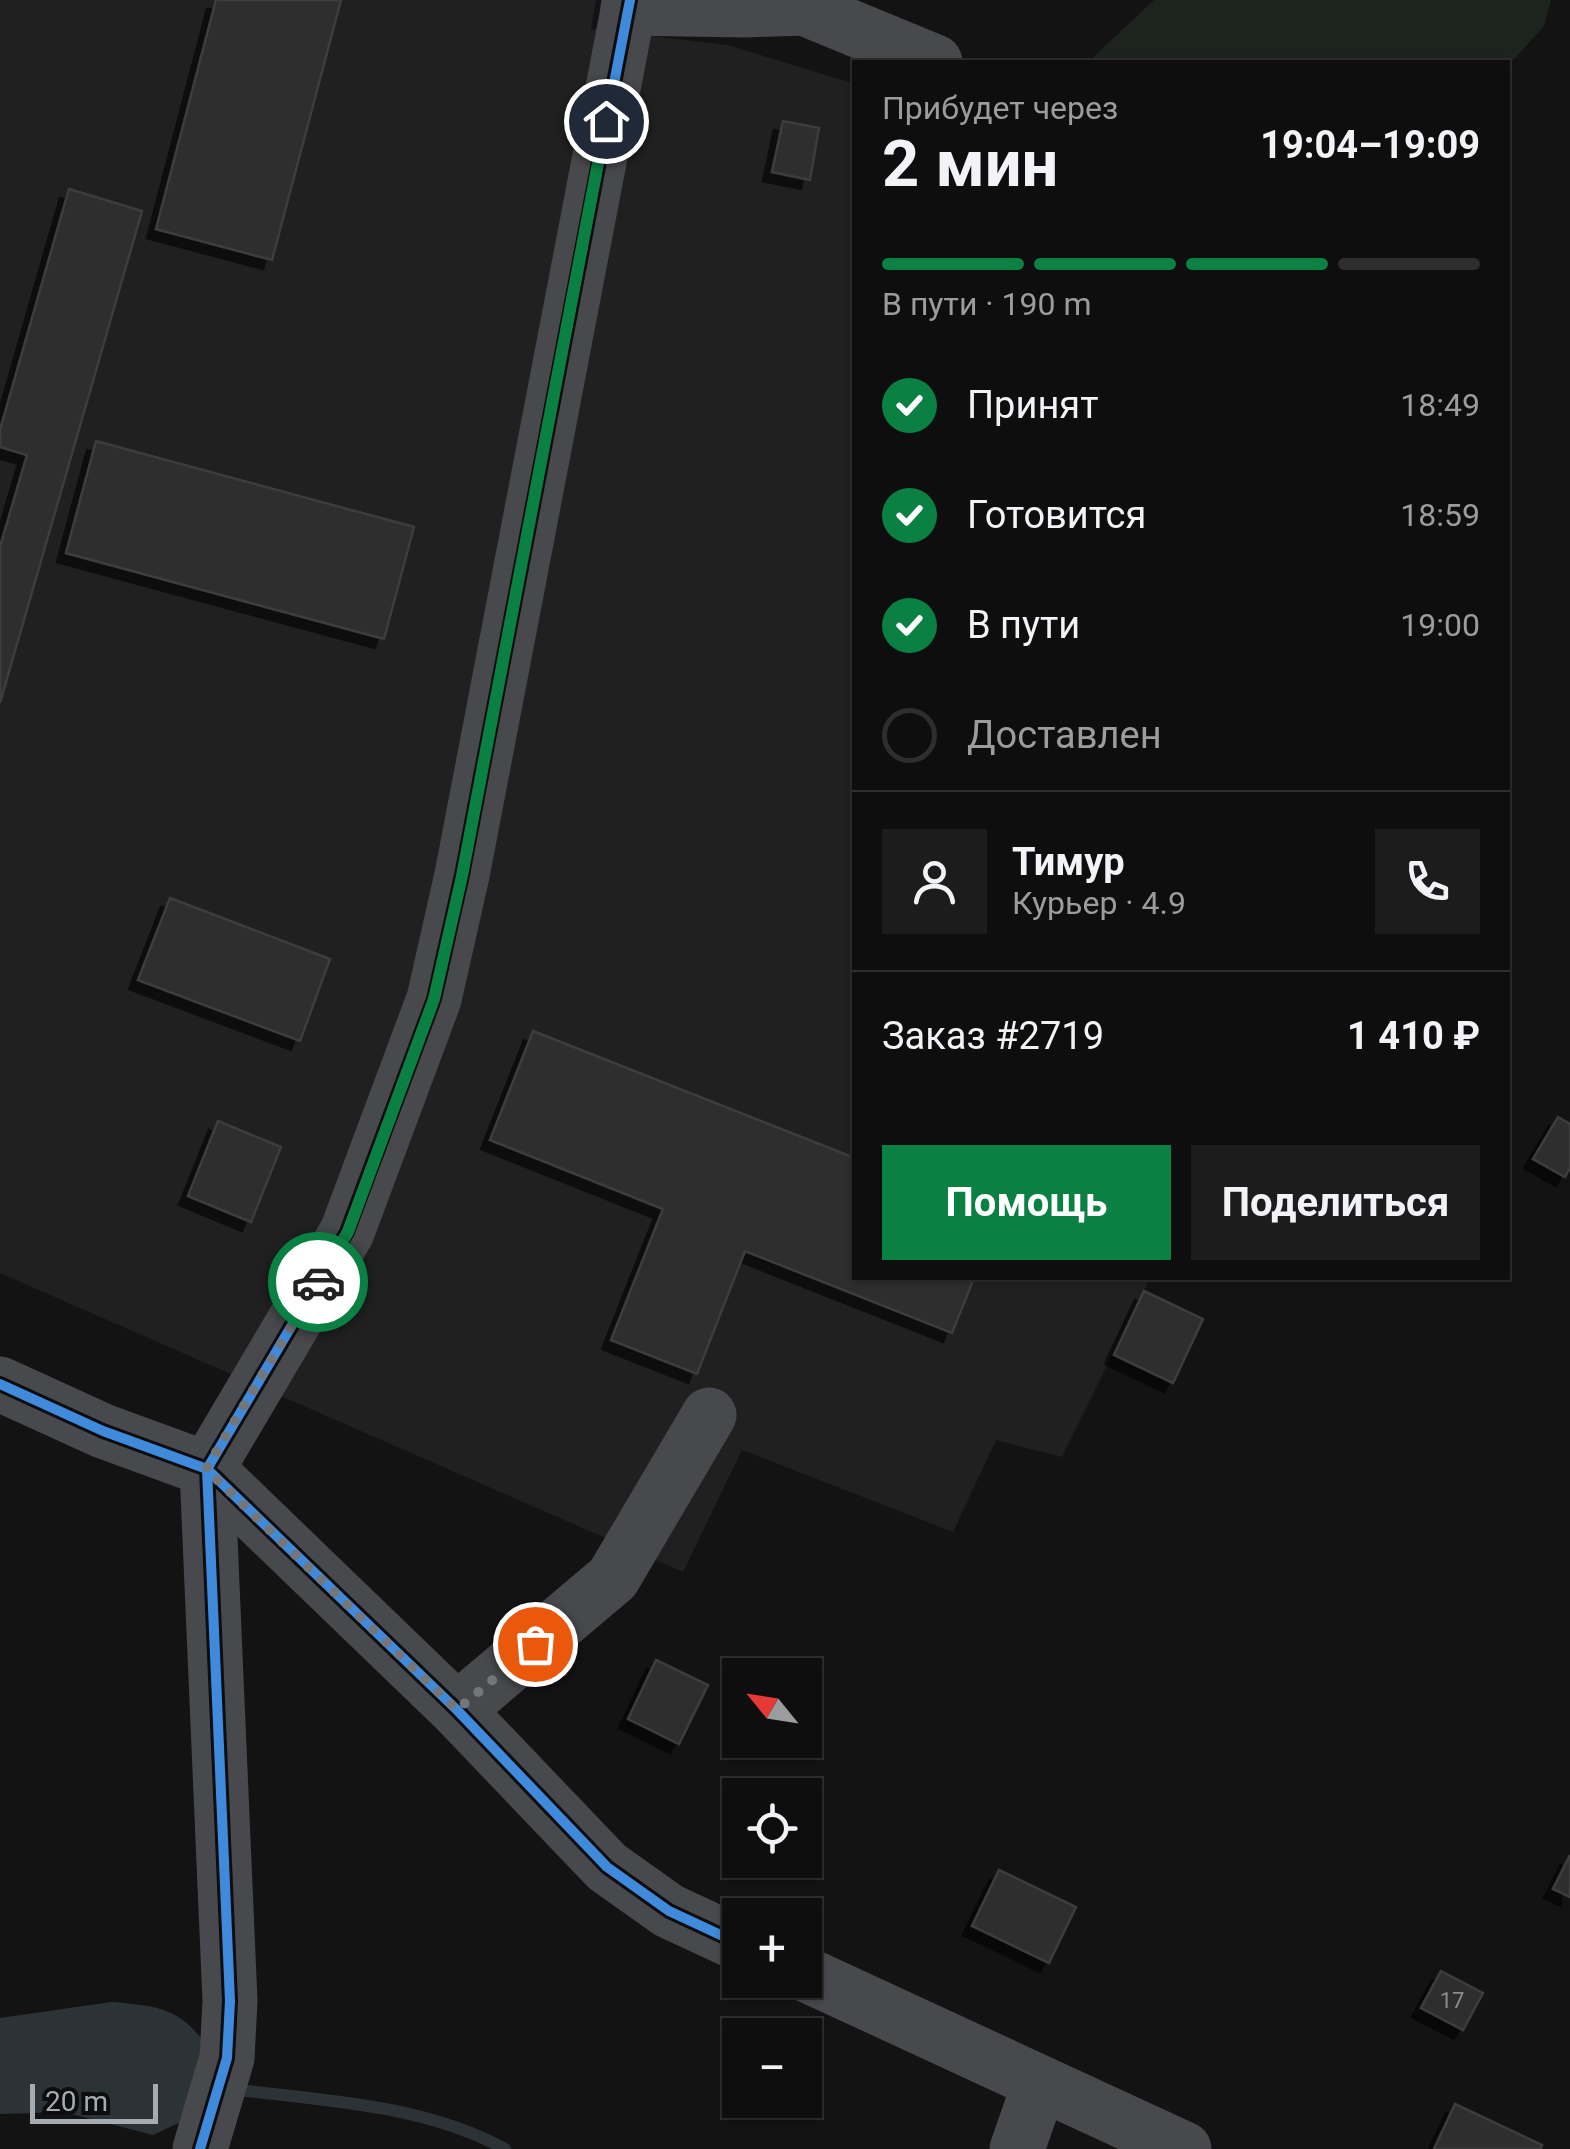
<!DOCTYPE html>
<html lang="ru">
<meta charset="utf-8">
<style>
:root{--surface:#0e0e0e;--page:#1c1c1c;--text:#f1f3f6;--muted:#9b9c9e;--line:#2e2e2e;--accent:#0b8043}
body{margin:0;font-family:Roboto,sans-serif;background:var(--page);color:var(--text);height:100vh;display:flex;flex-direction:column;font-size:38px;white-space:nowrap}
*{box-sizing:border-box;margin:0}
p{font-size:32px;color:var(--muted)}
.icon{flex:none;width:55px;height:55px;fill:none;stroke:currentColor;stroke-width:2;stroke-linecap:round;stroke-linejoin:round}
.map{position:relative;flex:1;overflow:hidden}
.drawer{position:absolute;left:852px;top:60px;width:658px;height:1220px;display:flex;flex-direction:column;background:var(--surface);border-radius:0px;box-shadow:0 2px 8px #0004,0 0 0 2px var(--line)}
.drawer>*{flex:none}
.needle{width:65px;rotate:300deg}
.fabs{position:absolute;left:722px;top:1658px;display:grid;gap:20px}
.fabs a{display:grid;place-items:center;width:100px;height:100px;border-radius:0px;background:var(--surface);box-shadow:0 2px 8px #0004,0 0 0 2px var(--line);font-size:50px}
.scale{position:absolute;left:30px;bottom:25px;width:128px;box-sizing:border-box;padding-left:10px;border:5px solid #a6abb2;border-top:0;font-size:28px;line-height:35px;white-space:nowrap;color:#a6abb2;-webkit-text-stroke:8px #0d0d0f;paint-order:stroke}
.pin{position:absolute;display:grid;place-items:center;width:85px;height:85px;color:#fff;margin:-42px;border:5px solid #fff;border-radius:50%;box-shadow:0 2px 10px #0007}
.courier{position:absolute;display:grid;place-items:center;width:100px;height:100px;margin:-50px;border:8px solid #0b8043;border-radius:50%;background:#fff;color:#222;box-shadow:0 2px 12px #0007}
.headline em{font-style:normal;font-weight:700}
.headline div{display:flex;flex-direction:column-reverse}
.headline{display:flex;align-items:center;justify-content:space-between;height:170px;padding:0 30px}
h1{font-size:65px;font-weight:700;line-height:75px}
.bar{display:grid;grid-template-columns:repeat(4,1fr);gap:15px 10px;align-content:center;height:120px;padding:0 30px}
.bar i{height:12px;border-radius:8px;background:var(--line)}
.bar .current{background:var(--accent)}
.bar p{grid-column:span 4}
.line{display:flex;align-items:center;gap:25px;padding:0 30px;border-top:2px solid var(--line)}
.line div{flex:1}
.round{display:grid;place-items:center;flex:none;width:105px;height:105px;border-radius:0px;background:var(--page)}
ol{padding:0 30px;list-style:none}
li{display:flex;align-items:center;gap:30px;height:110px}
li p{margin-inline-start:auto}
li .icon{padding:10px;border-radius:50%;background:var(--accent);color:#fff;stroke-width:4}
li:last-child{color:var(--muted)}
li i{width:55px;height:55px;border:5px solid var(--line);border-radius:50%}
.primary-button{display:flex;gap:20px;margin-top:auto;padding:20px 30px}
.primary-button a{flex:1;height:115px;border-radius:0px;background:var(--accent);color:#fff;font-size:40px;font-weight:700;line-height:115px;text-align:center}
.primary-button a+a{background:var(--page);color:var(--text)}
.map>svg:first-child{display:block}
</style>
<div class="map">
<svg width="1570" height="2149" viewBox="0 0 1570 2149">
<defs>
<filter id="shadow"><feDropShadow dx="-9" dy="9" stdDeviation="0" flood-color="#0009"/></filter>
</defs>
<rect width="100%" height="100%" fill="#131313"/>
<path fill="#202021" d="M0 0H596L591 29 728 45 855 84V1278H1150L1062 1457 996 1440 953 1532 742 1450 683 1572 0 1273Z"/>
<path fill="#1d231d" d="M1154 0H1551L1544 26 1508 66V62H1088Z"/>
<path fill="#2b3337" d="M111 2002C161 2006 182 2008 211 2052L185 2120 153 2135 64 2112 0 2114V2018Z"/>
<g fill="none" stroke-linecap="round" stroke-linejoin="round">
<path stroke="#2b3337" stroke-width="12" d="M232 2089C324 2101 423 2104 505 2149"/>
</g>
<g fill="#2d2d2e" stroke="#3c3d3f" stroke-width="2.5" filter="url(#shadow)">
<path d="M216 0H341L272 260 156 229Z"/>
<path d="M783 121 819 128 810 180 772 172Z"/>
<path d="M69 189 142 211 0 703V547L27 455 0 447V430Z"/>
<path d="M96 441 414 527 384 639 66 553Z"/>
<path d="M170 898 330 959 300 1041 138 980Z"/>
<path d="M533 1031 855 1158V1278H974L952 1333 745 1251 697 1374 611 1340 663 1209 490 1140Z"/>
<path d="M1558 1117 1570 1124V1168L1565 1177 1533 1159Z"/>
<path d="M218 1121 281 1147 251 1222 188 1196Z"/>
<path d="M1144 1291 1203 1319 1173 1383 1114 1355Z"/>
<path d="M656 1660 708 1685 679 1744 628 1719Z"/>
<path d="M1570 1855V1897L1553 1889Z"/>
<path d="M999 1870 1076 1907 1049 1963 972 1926Z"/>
<path d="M1441 1971 1483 1993 1463 2030 1421 2008Z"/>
<path d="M1455 2104 1542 2145 1541 2149H1434Z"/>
</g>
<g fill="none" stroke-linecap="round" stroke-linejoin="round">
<g stroke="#48494c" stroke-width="55">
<path d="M628 8 745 10 804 8 935 62"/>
<path d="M0 1384 103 1431 207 1469 457 1710 607 1867 669 1911 740 1944"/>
<path d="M457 1710 613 1578 709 1415"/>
<path d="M805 1974 1184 2149"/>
<path d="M200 2149 227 2058 230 2001 207 1469 347 1232 434 999 462 875 630 0"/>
<path d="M1017 2149 1040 2083"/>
</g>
<g stroke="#0d0d0f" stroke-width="16">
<g id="cycleway">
<path d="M0 1384 103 1431 207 1469 457 1710 607 1867 669 1911 740 1944"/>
<path d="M200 2149 227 2058 230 2001 207 1469 347 1232 434 999 462 875 630 0"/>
</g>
</g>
<use href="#cycleway" stroke="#408adc" stroke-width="10"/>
</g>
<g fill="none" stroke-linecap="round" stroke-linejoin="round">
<path stroke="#73767a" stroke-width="10" stroke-dasharray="0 18" d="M318 1282 206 1469 457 1710 535 1644"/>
<path stroke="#0b8043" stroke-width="12" d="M318 1282 348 1232 434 999 462 876 606 121"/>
</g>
<g text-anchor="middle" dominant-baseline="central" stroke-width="10" stroke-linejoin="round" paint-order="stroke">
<g font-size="22" fill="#888c91">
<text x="1452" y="2000">17</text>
</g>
</g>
</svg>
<div class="fabs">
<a><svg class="needle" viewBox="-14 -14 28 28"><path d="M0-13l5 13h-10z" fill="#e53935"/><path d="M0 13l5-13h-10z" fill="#9b9c9e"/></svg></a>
<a><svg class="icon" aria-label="locate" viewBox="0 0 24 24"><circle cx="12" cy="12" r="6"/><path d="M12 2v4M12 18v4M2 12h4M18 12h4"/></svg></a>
<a>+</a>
<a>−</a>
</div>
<div class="scale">20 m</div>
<div class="pin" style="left:535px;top:1644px;background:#ea580c"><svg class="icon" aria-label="bag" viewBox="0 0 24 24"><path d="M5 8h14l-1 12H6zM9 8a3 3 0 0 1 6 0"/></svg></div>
<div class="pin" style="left:606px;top:121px;background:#1f2937"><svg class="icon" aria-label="home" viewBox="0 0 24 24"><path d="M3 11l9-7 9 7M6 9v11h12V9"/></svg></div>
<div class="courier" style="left:318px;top:1282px"><svg class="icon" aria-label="car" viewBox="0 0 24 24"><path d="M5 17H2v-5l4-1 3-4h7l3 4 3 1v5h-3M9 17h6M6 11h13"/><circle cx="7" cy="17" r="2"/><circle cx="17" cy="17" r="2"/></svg></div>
<section class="drawer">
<div class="headline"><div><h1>2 мин</h1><p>Прибудет через</p></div><em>19:04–19:09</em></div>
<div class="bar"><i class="current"></i><i class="current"></i><i class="current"></i><i></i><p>В пути · 190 m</p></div>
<ol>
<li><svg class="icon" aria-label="check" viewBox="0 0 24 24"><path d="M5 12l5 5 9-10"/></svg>Принят<p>18:49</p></li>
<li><svg class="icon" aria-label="check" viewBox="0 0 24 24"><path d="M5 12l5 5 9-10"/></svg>Готовится<p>18:59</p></li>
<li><svg class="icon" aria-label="check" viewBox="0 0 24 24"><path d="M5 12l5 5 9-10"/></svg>В пути<p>19:00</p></li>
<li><i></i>Доставлен</li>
</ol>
<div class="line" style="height:180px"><a class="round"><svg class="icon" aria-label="person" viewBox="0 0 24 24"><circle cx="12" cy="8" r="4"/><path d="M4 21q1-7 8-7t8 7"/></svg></a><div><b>Тимур</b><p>Курьер · 4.9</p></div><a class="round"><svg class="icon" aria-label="phone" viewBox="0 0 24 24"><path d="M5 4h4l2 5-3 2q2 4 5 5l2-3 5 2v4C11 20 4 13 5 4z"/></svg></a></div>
<div class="line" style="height:130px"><div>Заказ #2719</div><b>1 410 ₽</b></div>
<div class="primary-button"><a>Помощь</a><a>Поделиться</a></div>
</section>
</div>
